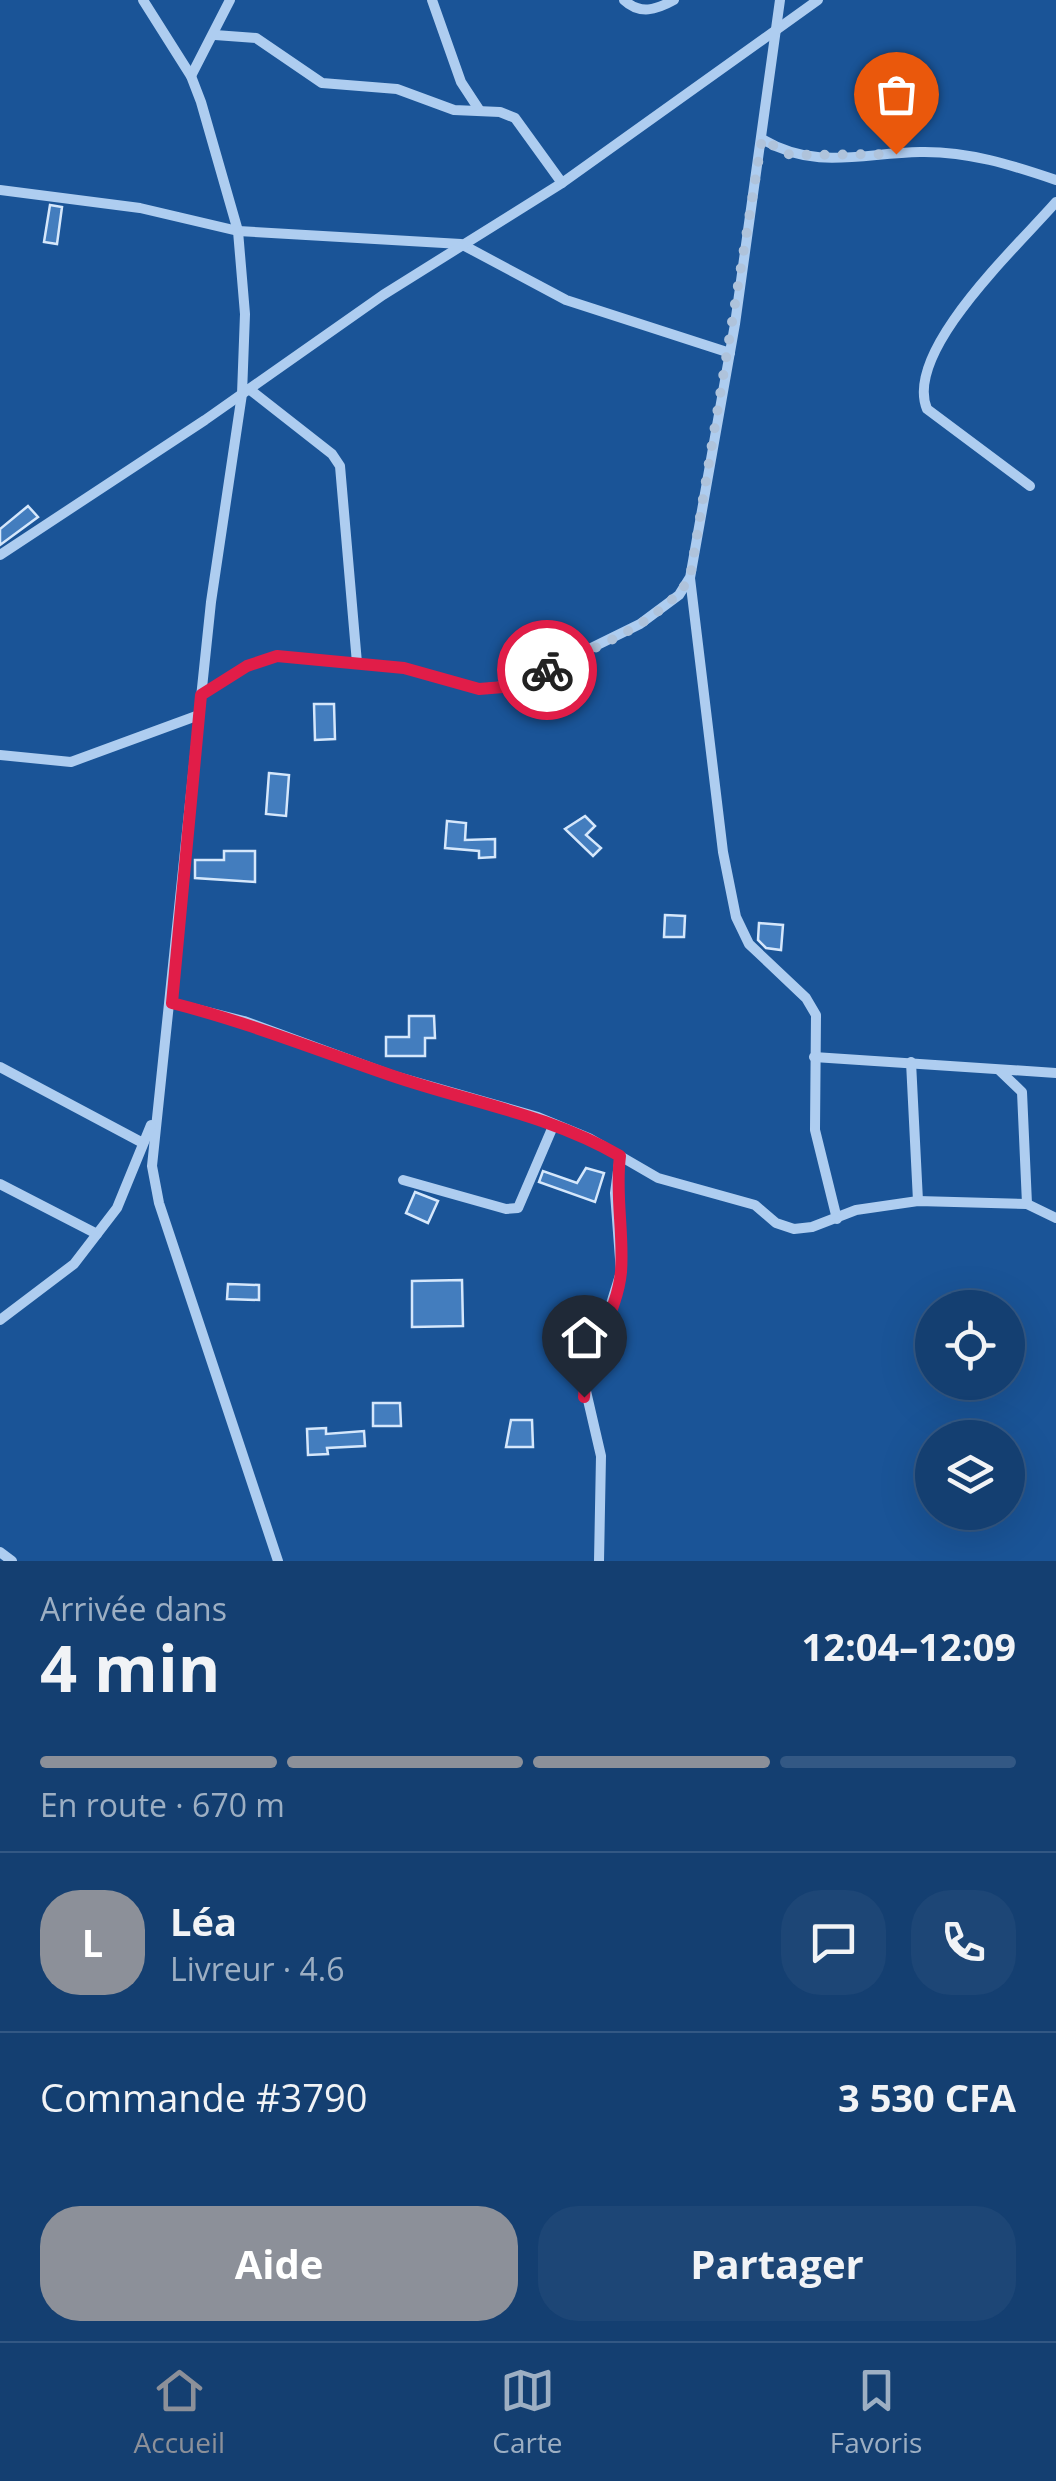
<!DOCTYPE html>
<html lang="fr">
<meta charset="utf-8">
<style>
:root{--surface:#143f71;--page:#1d4676;--text:#f1f3f6;--muted:#9dafc3;--line:#335884;--accent:#8c9099}
body{margin:0;font-family:"Open Sans",sans-serif;background:var(--page);color:var(--text);height:100vh;display:flex;flex-direction:column;font-size:38px;white-space:nowrap}
*{box-sizing:border-box;margin:0}
p{font-size:32px;color:var(--muted)}
.icon{flex:none;width:55px;height:55px;fill:none;stroke:currentColor;stroke-width:2;stroke-linecap:round;stroke-linejoin:round}
.map{position:relative;height:1561px;overflow:hidden}
.side{display:flex;flex-direction:column;background:var(--surface);flex:1}
.side>*{flex:none}
.buttons{position:absolute;left:915px;top:1290px;display:grid;gap:20px}
.buttons a{display:grid;place-items:center;width:110px;height:110px;border-radius:50%;background:var(--surface);box-shadow:0 10px 40px #0002,0 0 0 2px var(--line);font-size:50px}
.pin{position:absolute;display:grid;place-items:center;width:85px;height:85px;color:#fff;margin:-102px -42px;border-radius:50% 50% 50% 0;rotate:-45deg;box-shadow:0 0 10px #0007}
.pin .icon{rotate:45deg}
.courier{position:absolute;display:grid;place-items:center;width:100px;height:100px;margin:-50px;border:8px solid #e11d48;border-radius:50%;background:#fff;color:#222;box-shadow:0 2px 12px #0007}
.overview em{font-style:normal;font-weight:700}
.overview div{display:flex;flex-direction:column-reverse}
.overview{display:flex;align-items:center;justify-content:space-between;height:170px;padding:0 40px}
h1{font-size:65px;font-weight:700;line-height:75px}
.bar{display:grid;grid-template-columns:repeat(4,1fr);gap:15px 10px;align-content:center;height:120px;padding:0 40px}
.bar i{height:12px;border-radius:8px;background:var(--line)}
.bar .on{background:var(--accent)}
.bar p{grid-column:span 4}
.line{display:flex;align-items:center;gap:25px;padding:0 40px;border-top:2px solid var(--line)}
.line div{flex:1}
.round{display:grid;place-items:center;flex:none;width:105px;height:105px;border-radius:40px;background:var(--page)}
.primary-button{display:flex;gap:20px;margin-top:auto;padding:20px 40px}
.primary-button a{flex:1;height:115px;border-radius:40px;background:var(--accent);color:#fff;font-size:40px;font-weight:700;line-height:115px;text-align:center}
.primary-button a+a{background:var(--page);color:var(--text)}
.menu{display:flex;justify-content:space-around;align-items:center;height:140px;border-top:2px solid var(--line);background:var(--surface);font-size:28px;color:var(--muted)}
.menu a{display:grid;justify-items:center;gap:5px}
.menu .on{color:var(--accent)}
.map>svg:first-child{display:block}
</style>
<div class="map">
<svg width="1056" height="1561" viewBox="0 0 1056 1561">
<rect width="100%" height="100%" fill="#1a5497"/>
<g fill="#437dbe" stroke="#d5e7fb" stroke-width="2.5">
<path d="M50 205 62 207 57 244 44 242Z"/>
<path d="M28 506 38 517 0 545V529Z"/>
<path d="M314 704H334L335 739 315 740Z"/>
<path d="M269 773 289 775 286 816 266 814Z"/>
<path d="M585 816 595 826 586 835 601 848 593 856 565 829Z"/>
<path d="M447 821 466 823 465 840 495 839V857L479 858V851L445 848Z"/>
<path d="M224 851H255V882L195 878V860H224Z"/>
<path d="M665 915 685 916 684 937H664Z"/>
<path d="M759 923 783 925 781 950 766 948 758 940Z"/>
<path d="M409 1016H434L435 1038H425V1056H386V1037H409Z"/>
<path d="M586 1168 604 1173 595 1202 539 1182 543 1171 577 1183Z"/>
<path d="M415 1192 438 1201 428 1223 406 1213Z"/>
<path d="M462 1280 463 1326 412 1327V1281Z"/>
<path d="M228 1284 259 1285V1300L227 1299Z"/>
<path d="M373 1403H400L401 1426H373Z"/>
<path d="M511 1420H532L533 1447H506Z"/>
<path d="M326 1428V1434L364 1431 365 1446 327 1448 328 1454 308 1455 307 1429Z"/>
</g>
<g fill="none" stroke-linecap="round" stroke-linejoin="round">
<g stroke="#aecdf0" stroke-width="10">
<path d="M143 0 191 76 201 102 238 231 245 314 242 394 211 602 152 1166 159 1203 278 1561"/>
<path d="M432 0 461 82 480 111"/>
<path d="M624 0C640 15 656 10 674 0"/>
<path d="M780 0 735 324 690 578 723 852 736 917 749 944 806 998 816 1015 815 1130 837 1219"/>
<path d="M215 35 256 38 322 83 397 89 454 110 500 112 515 118 562 183"/>
<path d="M191 76 230 0"/>
<path d="M762 139C816 171 862 153 920 152 968 151 1012 165 1056 180"/>
<path d="M0 190 140 208 238 231 461 244 566 300 730 353"/>
<path d="M249 389 332 454 340 466 357 663"/>
<path d="M1030 486 927 409C903 351 1019 245 1056 202"/>
<path d="M0 555 205 420 383 295 562 183 818 0"/>
<path d="M201 695 247 666 277 656 404 668 479 689 516 685 640 624 679 595 689 579"/>
<path d="M0 755 71 762 199 715"/>
<path d="M172 1003 244 1021 391 1075 538 1117 589 1138 658 1178 755 1205 776 1223 794 1229 812 1227 856 1210 918 1201 1027 1204 1056 1218"/>
<path d="M814 1057 1056 1073"/>
<path d="M911 1062 918 1201"/>
<path d="M0 1067 141 1142"/>
<path d="M999 1070 1022 1092 1027 1204"/>
<path d="M403 1180 506 1209 518 1208 554 1124"/>
<path d="M0 1184 97 1234"/>
<path d="M0 1320 74 1264 117 1208 151 1125"/>
<path d="M0 1552 12 1561"/>
<path d="M599 1561 601 1456 585 1387 621 1272 615 1193 620 1156"/>
</g>
</g>
<g fill="none" stroke-linecap="round" stroke-linejoin="round">
<path stroke="#afc3db" stroke-width="10" stroke-dasharray="0 18" d="M547 670C595 647 660 624 690 578L762 139 790 155 896 154"/>
<path stroke="#e11d48" stroke-width="12" d="M547 670 516 686 479 689 404 668 277 656 247 666 201 695 172 1003C247 1022 317 1050 390 1075 468 1102 548 1114 620 1156 615 1195 624 1233 621 1272 617 1315 586 1353 584 1397"/>
</g>
</svg>
<div class="buttons">
<a><svg class="icon" aria-label="locate" viewBox="0 0 24 24"><circle cx="12" cy="12" r="6"/><path d="M12 2v4M12 18v4M2 12h4M18 12h4"/></svg></a>
<a><svg class="icon" aria-label="layers" viewBox="0 0 24 24"><path d="M12 4l9 5-9 5-9-5zM3 14l9 5 9-5"/></svg></a>
</div>
<div class="pin" style="left:896px;top:154px;background:#ea580c"><svg class="icon" aria-label="bag" viewBox="0 0 24 24"><path d="M5 8h14l-1 12H6zM9 8a3 3 0 0 1 6 0"/></svg></div>
<div class="pin" style="left:584px;top:1397px;background:#1f2937"><svg class="icon" aria-label="home" viewBox="0 0 24 24"><path d="M3 11l9-7 9 7M6 9v11h12V9"/></svg></div>
<div class="courier" style="left:547px;top:670px"><svg class="icon" aria-label="bike" viewBox="0 0 24 24"><circle cx="6" cy="16" r="4"/><circle cx="18" cy="16" r="4"/><path d="M6 16l4-8h5l3 8M10 8l3 8H6M13 5h3"/></svg></div>
</div>
<section class="side">
<div class="overview"><div><h1>4 min</h1><p>Arrivée dans</p></div><em>12:04–12:09</em></div>
<div class="bar"><i class="on"></i><i class="on"></i><i class="on"></i><i></i><p>En route · 670 m</p></div>
<div class="line" style="height:180px"><b class="round" style="background:var(--accent);color:#fff">L</b><div><b>Léa</b><p>Livreur · 4.6</p></div><a class="round"><svg class="icon" aria-label="chat" viewBox="0 0 24 24"><path d="M4 5h16v11H9l-5 4z"/></svg></a><a class="round"><svg class="icon" aria-label="phone" viewBox="0 0 24 24"><path d="M5 4h4l2 5-3 2q2 4 5 5l2-3 5 2v4C11 20 4 13 5 4z"/></svg></a></div>
<div class="line" style="height:130px"><div>Commande #3790</div><b>3 530 CFA</b></div>
<div class="primary-button"><a>Aide</a><a>Partager</a></div>
</section>
<nav class="menu">
<a class="on"><svg class="icon" aria-label="home" viewBox="0 0 24 24"><path d="M3 11l9-7 9 7M6 9v11h12V9"/></svg>Accueil</a>
<a><svg class="icon" aria-label="map" viewBox="0 0 24 24"><path d="M3 6l6-2 6 2 6-2v14l-6 2-6-2-6 2zM9 4v14M15 6v14"/></svg>Carte</a>
<a><svg class="icon" aria-label="saved" viewBox="0 0 24 24"><path d="M7 4h10v16l-5-4-5 4z"/></svg>Favoris</a>
</nav>
